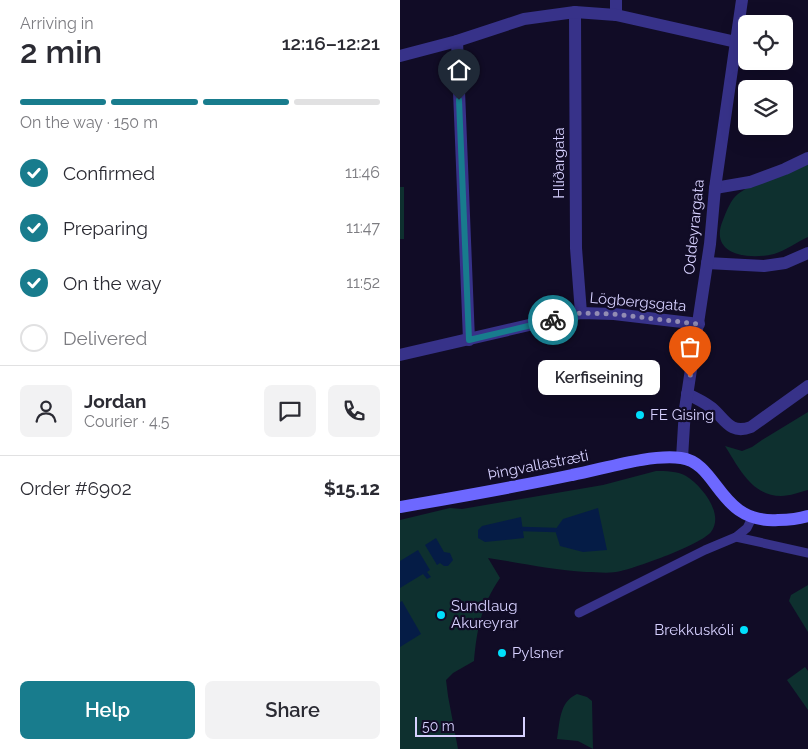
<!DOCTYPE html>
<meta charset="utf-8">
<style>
:root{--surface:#fff;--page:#f2f2f3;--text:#2b2b33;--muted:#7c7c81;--line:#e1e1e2;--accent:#187c8d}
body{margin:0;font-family:Raleway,sans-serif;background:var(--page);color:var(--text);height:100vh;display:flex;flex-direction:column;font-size:19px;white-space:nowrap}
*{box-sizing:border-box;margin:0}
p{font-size:16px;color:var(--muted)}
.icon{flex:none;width:28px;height:28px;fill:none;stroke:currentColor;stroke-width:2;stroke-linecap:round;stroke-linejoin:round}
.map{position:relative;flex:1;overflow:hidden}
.details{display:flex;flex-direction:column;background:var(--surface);width:400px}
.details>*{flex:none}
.fabs{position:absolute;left:338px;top:15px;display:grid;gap:10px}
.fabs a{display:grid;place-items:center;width:55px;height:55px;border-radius:8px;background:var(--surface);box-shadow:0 5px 20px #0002;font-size:25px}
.scale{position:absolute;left:15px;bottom:12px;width:110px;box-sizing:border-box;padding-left:5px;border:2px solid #d7d1ff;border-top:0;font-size:14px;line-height:18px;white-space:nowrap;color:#d7d1ff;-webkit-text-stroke:4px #110c26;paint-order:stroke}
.pin{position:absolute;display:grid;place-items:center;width:42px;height:42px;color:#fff;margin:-51px -21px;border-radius:50% 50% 50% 0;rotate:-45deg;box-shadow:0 0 5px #0007}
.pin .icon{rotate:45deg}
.courier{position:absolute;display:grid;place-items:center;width:50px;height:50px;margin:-25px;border:4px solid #187c8d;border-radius:50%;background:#fff;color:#222;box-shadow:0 1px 6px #0007}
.bubble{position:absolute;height:35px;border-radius:8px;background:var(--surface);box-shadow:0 5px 20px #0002;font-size:16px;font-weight:600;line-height:35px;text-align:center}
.headline em{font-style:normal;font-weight:600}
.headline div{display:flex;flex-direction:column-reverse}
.headline{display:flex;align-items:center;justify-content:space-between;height:85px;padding:0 20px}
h1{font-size:32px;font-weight:600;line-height:38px}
.bar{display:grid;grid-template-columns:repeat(4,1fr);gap:8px 5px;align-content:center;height:60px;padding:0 20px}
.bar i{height:6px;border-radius:4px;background:var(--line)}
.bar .on{background:var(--accent)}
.bar p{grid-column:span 4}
.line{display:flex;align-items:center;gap:12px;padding:0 20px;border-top:1px solid var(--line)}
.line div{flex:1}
.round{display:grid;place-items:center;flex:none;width:52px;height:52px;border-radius:8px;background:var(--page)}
ol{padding:0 20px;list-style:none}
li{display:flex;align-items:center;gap:15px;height:55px}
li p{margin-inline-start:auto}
li .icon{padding:5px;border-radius:50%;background:var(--accent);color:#fff;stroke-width:4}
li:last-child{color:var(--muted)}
li i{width:28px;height:28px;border:2px solid var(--line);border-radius:50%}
.primary-button{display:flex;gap:10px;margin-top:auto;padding:10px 20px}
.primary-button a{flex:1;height:58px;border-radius:8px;background:var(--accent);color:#fff;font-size:20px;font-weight:600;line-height:58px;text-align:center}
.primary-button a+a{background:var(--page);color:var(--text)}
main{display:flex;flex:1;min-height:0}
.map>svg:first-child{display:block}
</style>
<main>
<section class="details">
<div class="headline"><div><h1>2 min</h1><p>Arriving in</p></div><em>12:16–12:21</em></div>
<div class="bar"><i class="on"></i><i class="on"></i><i class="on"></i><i></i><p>On the way · 150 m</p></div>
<ol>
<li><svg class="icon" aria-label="check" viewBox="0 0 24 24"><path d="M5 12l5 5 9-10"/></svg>Confirmed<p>11:46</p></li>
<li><svg class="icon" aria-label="check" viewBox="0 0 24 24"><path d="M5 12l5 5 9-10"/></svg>Preparing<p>11:47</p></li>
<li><svg class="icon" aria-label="check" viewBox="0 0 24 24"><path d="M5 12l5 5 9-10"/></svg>On the way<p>11:52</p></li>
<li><i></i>Delivered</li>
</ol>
<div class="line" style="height:90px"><a class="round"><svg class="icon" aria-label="person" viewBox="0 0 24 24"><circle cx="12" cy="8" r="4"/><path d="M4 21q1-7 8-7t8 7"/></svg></a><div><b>Jordan</b><p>Courier · 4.5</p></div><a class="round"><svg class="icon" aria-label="chat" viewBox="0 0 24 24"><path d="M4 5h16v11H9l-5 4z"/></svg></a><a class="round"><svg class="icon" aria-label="phone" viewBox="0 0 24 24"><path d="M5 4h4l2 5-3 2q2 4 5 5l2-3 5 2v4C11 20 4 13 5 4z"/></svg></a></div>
<div class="line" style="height:65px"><div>Order #6902</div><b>$15.12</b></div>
<div class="primary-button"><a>Help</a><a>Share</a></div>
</section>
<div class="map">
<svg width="408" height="749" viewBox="0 0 408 749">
<rect width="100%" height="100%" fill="#110c26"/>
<g fill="#0e302f">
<path d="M408 162V237C397 242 385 251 374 254 349 260 308 255 323 220 326 212 331 199 338 194 353 182 389 170 408 162Z"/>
<rect x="0" y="187" width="4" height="52"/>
<path d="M408 412V490C400 492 390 496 381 496 352 496 339 468 325 446L342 451 352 447 362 440Z"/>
<path d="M256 471C266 471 277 471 286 476 301 485 325 514 311 532 300 545 238 567 221 571 210 574 197 572 186 572 153 570 121 563 88 558L100 578C81 606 77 629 74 661L53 673 46 680 48 696 58 749H0V520L50 508 62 509 203 485Z"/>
<path d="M408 585V632L389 601 391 595Z"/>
<path d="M405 667 408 671V710L387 680Z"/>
<path d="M177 694 187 697 192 701 193 749 178 741 157 739C160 722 159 702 177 694Z"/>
</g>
<g fill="#051c46">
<path d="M198 508 207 550 183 552 160 546 155 530 163 519Z"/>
<path d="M121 517 124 538 85 542 78 538V530L82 526Z"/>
<path d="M36 538 44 552 50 553 53 560 48 566H44L40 563 37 565 25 545Z"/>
<path d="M18 550 30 570 27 572 31 577 27 579 23 574 0 588V561Z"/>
<path d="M2 601 21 634 0 647V602Z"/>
</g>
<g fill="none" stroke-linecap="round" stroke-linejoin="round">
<path stroke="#051c46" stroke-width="4.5" d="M123 529 155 530"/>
<g stroke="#373289" stroke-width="9">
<path d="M336 537 408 553"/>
<path d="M179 613 305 550 336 537 347 528 352 518"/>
</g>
<g stroke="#373289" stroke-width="12">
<path d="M175 12 176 248 181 313"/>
<path d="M216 15V0"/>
<path d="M57 41 69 340"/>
<path d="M0 56 57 41 124 19 175 12 216 15 336 42"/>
<path d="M315 188 350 182 385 169 408 158"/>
<path d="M307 263 364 266 385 263 408 253"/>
<path d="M0 355 181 313 214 314 299 324"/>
<path d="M287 394C296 398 304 402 312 408 325 419 330 435 351 427L408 386"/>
<path d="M282 458 285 409 310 244 315 188 342 0"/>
</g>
<path stroke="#6d68ff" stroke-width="12" d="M0 507C58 497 115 487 172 475 204 469 249 454 281 458 319 463 318 524 378 520 388 520 399 519 408 516"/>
</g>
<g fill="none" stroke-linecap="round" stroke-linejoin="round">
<path stroke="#928cb3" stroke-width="5" stroke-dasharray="0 9" d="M153 320 180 313 214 314 298 324 290 377"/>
<path stroke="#187c8d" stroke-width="6" d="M59 100 69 340 153 320"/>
</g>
<g fill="#00dffc" stroke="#110c26" stroke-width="2">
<circle cx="240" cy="415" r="5"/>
<circle cx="41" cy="615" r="5"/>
<circle cx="344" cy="630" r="5"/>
<circle cx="102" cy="653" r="5"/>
</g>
<g text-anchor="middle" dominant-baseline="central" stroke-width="4.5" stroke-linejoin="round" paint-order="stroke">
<g font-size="15" fill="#d7d1ff" stroke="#110c26">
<text transform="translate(159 163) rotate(-90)">Hlíðargata</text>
<text transform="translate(294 227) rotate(-84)">Oddeyrargata</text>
<text transform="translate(238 302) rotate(5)">Lögbergsgata</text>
<text transform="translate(138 465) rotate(-11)">Þingvallastræti</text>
</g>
<g font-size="15" fill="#d7d1ff" stroke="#110c26" text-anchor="start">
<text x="250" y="415">FE Gising</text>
<text x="51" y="606">Sundlaug<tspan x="51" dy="17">Akureyrar</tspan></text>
<text x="334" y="630" text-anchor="end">Brekkuskóli</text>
<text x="112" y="653">Pylsner</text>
</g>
</g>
</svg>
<div class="fabs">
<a><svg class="icon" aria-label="locate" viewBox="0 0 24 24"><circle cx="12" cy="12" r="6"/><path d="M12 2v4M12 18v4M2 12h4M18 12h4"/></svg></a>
<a><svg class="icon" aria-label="layers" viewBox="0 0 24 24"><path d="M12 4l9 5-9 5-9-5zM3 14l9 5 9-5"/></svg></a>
</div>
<div class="scale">50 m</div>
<div class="pin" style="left:290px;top:377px;background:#ea580c"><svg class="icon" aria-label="bag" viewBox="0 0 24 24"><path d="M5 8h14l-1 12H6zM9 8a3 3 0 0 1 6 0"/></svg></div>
<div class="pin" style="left:59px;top:100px;background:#1f2937"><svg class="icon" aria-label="home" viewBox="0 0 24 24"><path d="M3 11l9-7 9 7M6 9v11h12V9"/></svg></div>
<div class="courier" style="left:153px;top:320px"><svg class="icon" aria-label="bike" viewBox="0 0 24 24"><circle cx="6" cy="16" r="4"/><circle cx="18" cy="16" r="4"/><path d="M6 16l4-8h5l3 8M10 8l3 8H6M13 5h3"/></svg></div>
<div class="bubble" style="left:138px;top:360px;width:122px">Kerfiseining</div>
</div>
</main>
